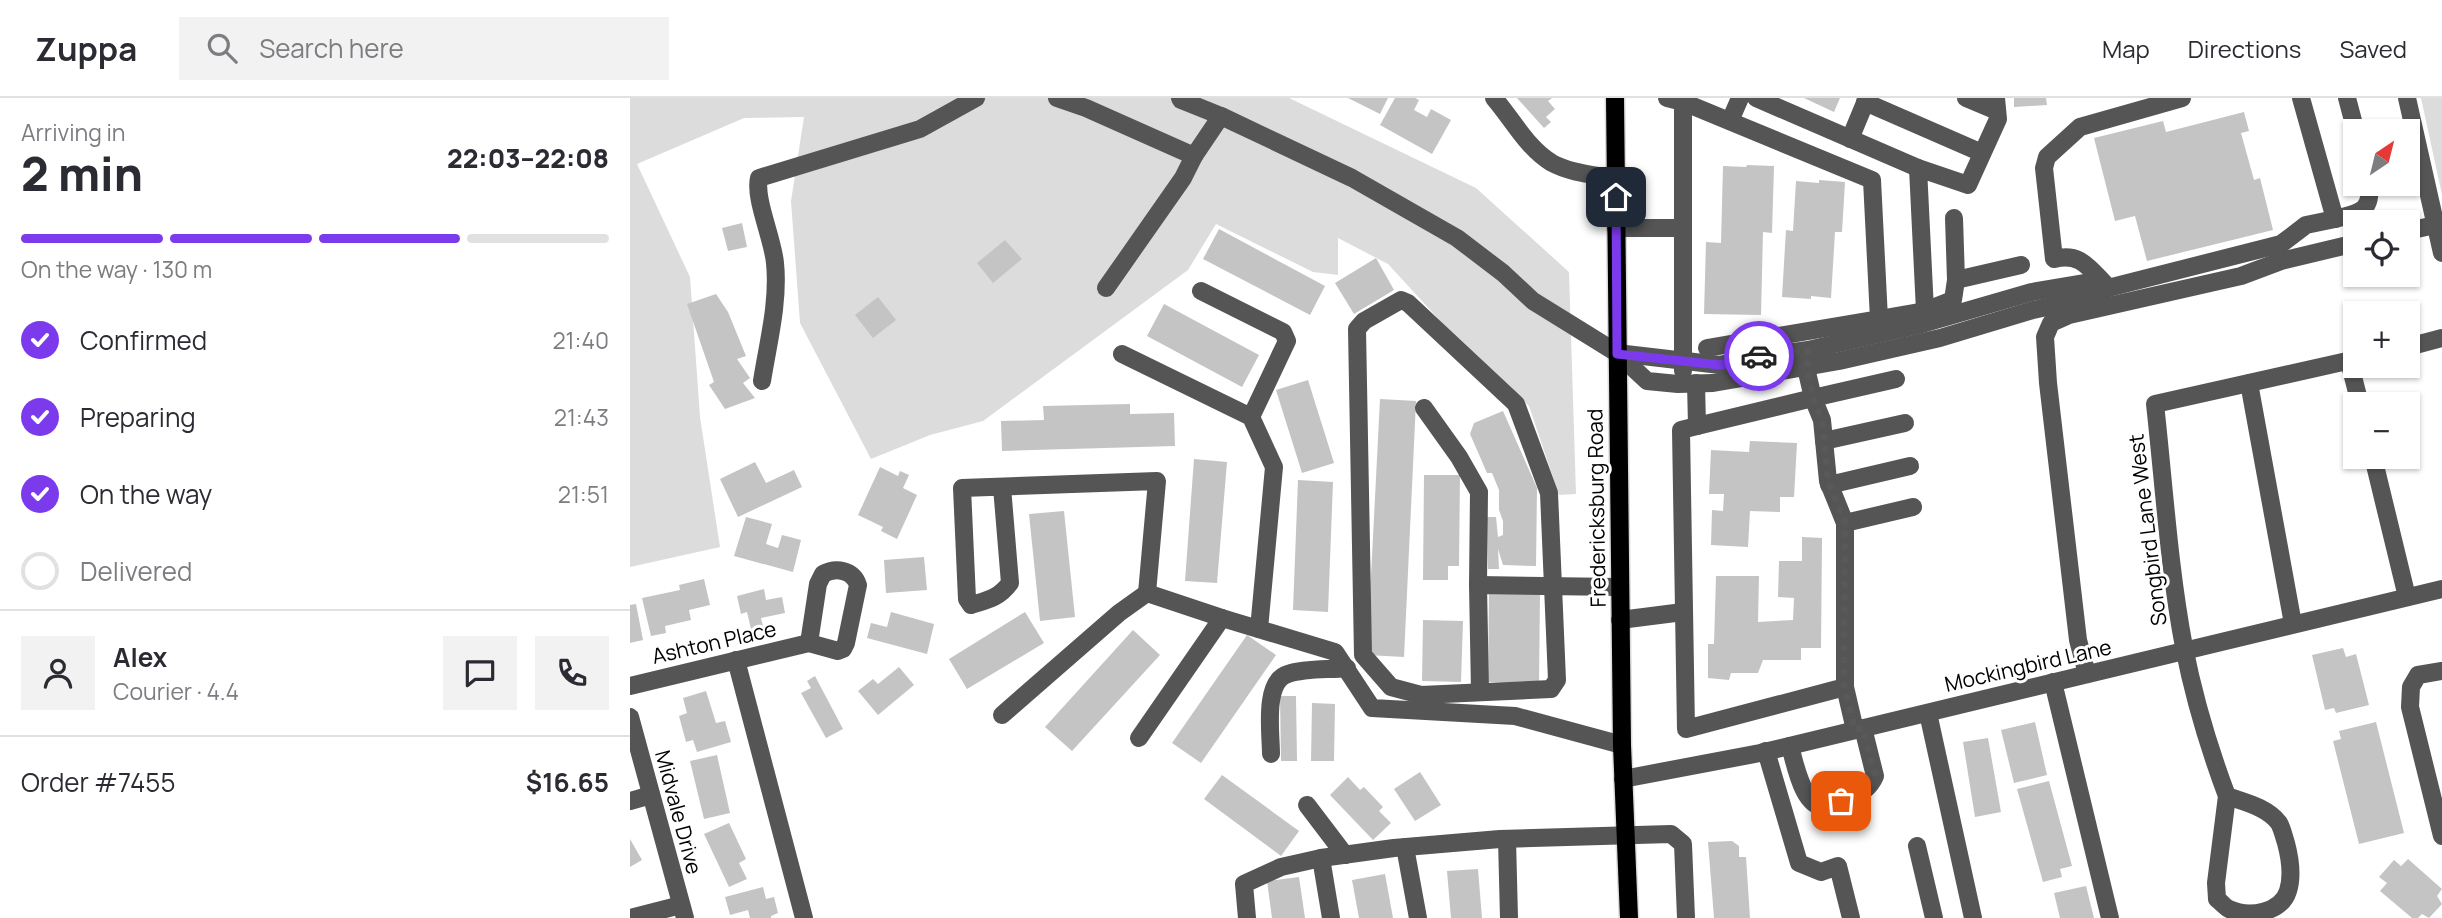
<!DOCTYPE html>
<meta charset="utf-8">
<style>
:root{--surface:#fff;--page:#f2f2f3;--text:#2b2b33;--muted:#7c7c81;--line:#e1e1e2;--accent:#7c3aed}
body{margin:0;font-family:Manrope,sans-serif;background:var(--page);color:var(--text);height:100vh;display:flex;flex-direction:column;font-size:26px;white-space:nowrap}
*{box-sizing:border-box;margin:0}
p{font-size:23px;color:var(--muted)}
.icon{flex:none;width:38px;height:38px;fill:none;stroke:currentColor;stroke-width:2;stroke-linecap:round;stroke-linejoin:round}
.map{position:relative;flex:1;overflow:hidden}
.drawer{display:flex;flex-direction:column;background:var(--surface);width:630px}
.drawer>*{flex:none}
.needle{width:46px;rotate:35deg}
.controls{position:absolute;left:1713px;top:21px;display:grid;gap:14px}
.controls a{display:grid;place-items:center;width:77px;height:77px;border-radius:0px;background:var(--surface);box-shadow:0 2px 5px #0004;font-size:35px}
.pin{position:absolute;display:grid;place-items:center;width:60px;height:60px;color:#fff;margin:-30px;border-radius:14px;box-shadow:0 4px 10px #0006}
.courier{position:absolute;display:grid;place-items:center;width:70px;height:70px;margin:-35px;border:5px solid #7c3aed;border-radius:50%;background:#fff;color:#222;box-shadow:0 2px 9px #0007}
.overview em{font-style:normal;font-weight:800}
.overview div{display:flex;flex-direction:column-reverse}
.overview{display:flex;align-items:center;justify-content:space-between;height:119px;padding:0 21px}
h1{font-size:46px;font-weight:800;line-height:52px}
.bar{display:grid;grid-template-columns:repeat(4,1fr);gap:10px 7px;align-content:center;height:84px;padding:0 21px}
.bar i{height:9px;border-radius:5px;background:var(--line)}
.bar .active{background:var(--accent)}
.bar p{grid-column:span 4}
.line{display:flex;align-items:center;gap:18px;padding:0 21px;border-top:2px solid var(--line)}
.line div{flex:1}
.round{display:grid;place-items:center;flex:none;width:74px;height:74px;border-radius:0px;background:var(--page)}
ol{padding:0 21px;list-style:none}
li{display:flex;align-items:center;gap:21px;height:77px}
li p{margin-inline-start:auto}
li .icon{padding:7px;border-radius:50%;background:var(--accent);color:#fff;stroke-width:4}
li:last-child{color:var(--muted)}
li i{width:38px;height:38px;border:4px solid var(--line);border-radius:50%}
header{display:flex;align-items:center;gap:42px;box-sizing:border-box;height:98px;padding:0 35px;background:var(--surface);border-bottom:2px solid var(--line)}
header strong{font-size:33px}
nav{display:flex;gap:38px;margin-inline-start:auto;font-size:24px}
.search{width:490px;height:63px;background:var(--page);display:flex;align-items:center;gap:18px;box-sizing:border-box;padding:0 24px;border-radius:0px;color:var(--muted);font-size:26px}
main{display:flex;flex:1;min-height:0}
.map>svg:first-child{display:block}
</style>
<header>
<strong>Zuppa</strong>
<div class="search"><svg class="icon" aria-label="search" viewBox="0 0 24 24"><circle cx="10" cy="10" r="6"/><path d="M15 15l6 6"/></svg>Search here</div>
<nav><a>Map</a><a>Directions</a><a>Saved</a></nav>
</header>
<main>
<section class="drawer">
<div class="overview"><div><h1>2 min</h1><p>Arriving in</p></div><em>22:03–22:08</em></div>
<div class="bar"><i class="active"></i><i class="active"></i><i class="active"></i><i></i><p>On the way · 130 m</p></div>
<ol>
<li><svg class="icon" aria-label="check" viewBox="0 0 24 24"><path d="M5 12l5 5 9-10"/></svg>Confirmed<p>21:40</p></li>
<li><svg class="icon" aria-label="check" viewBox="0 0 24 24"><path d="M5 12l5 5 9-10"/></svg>Preparing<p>21:43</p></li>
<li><svg class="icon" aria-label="check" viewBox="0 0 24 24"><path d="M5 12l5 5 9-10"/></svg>On the way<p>21:51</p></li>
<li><i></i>Delivered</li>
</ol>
<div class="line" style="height:126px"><a class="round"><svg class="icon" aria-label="person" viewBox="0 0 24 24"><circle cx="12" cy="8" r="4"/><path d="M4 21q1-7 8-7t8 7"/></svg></a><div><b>Alex</b><p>Courier · 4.4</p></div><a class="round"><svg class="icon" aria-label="chat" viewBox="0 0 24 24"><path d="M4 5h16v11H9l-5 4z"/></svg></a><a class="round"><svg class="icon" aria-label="phone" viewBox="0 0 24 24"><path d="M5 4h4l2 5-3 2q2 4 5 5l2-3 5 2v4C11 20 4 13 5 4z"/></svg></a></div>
<div class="line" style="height:91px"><div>Order #7455</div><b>$16.65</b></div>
</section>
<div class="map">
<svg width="1812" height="820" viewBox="0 0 1812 820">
<rect width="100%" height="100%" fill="#fff"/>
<g fill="#dcdcdc">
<path d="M0 0H659L846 90 939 174 946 396 929 397 899 308 825 239 758 166 708 140V177L683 174 586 126 558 172 353 323 300 337 241 361 170 225 161 103 174 19 114 20 7 66 60 179 70 319 90 449 0 469Z"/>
<path d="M1791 0H1812V97Z"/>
</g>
<g fill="#c4c4c4">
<path d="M718 0H758L750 16Z"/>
<path d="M765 0H785L789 2 784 12 797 19 801 11 821 22 802 56 750 27Z"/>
<path d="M887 0H922L918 3 925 11 916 19 921 24 914 30Z"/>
<path d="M1174 0H1210L1204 14Z"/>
<path d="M1384 0H1416L1417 7 1384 9Z"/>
<path d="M1614 14 1619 33 1611 35 1624 82 1630 80 1643 132 1517 163 1505 118 1485 123 1464 40 1533 23 1536 34Z"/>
<path d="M1117 67 1144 68 1142 135 1133 134 1131 217 1074 216 1076 144 1091 145 1093 68 1116 69Z"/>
<path d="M1189 82 1215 84 1212 134H1205L1201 200 1181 198V201L1152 199 1156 132 1163 133 1166 83 1189 85Z"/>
<path d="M112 125 117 149 98 153 92 130Z"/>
<path d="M589 131 695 188 680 217 573 161Z"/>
<path d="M375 142 392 161 363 185 347 165Z"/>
<path d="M746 160 764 192 724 216 705 185Z"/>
<path d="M86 196 98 214 116 258 107 261 120 280 113 285 125 300 95 311 79 287 84 284 57 206Z"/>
<path d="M248 199 266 222 243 240 225 217Z"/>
<path d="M534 206 629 257 612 289 517 238Z"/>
<path d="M678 282 704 365 672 375 646 292Z"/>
<path d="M750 301 786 303 774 559 737 557Z"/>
<path d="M500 306V316L544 315 545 348 372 353 371 323 414 322 413 308Z"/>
<path d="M873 313 907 390 906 468 873 467 868 451 869 471H858L857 419H866L868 439 873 437V423L869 412V392L862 375H857L840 336 844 325Z"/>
<path d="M1120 343 1167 345 1164 399H1150V414L1120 413 1118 449 1081 447 1082 412 1093 413 1094 396H1079L1081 352 1119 354Z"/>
<path d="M564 361 597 364 587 485 555 483Z"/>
<path d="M125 364 136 385 164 372 172 389 108 419 90 381Z"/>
<path d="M250 369 268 378 270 373 279 377 273 390 287 397 267 441 251 433 253 429 228 417Z"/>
<path d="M794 377H830L829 468H818V482H793Z"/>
<path d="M668 382 703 384 698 514 663 512Z"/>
<path d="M434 413 445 519 410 523 399 416Z"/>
<path d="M116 419 142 426 136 446 148 450 152 437 171 442 163 474 104 458Z"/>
<path d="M1172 439 1192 440 1191 550H1171V562H1133L1128 575H1101L1099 582 1078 580V546H1084L1086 478H1129L1128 524 1163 522 1164 500 1148 499 1149 463H1172Z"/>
<path d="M294 459 297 492 256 495 254 462Z"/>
<path d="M74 481 80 507 59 512 61 522 35 528 36 535 21 538 12 500 50 492 49 487Z"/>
<path d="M134 491 136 502 152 499 155 515 131 520 133 528 121 531 117 514 111 516 107 498Z"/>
<path d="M859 494 910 495 909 586 858 584Z"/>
<path d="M6 506 13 542 0 545V507Z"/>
<path d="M261 514 304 526 297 556 237 540 241 525 257 529Z"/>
<path d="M395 514 414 545 337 591 319 561Z"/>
<path d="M793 522 833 523 831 584 792 583Z"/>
<path d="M503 532 530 557 442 653 415 629Z"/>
<path d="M617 537 646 557 571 665 542 645Z"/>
<path d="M1713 550 1716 559 1726 556 1739 607 1706 615 1704 610 1695 612 1682 557Z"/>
<path d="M269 569 284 587 248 617 228 593 243 581 248 586Z"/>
<path d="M185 578 213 631 196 640 171 595 181 590 177 583Z"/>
<path d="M76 593 86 625 95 623 101 644 67 654 63 642 56 644 49 618 57 615 53 600Z"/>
<path d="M650 598H666L667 663H651Z"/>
<path d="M682 605 705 606 704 663H681Z"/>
<path d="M1405 624 1417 677 1384 685 1371 632Z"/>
<path d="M1746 624 1774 735 1729 746 1703 643 1711 641 1709 633Z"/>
<path d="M1358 640 1371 714 1345 719 1333 644Z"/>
<path d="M87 657 100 715 74 721 60 663Z"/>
<path d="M790 674 811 707 785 723 764 691Z"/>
<path d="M592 677 669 733 651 758 574 701Z"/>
<path d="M718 679 730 692 734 689 753 709 749 713 761 725 743 742 700 697Z"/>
<path d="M1419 683 1442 768 1430 771 1432 779 1413 784 1387 691Z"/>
<path d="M99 725 116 761 109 765 117 781 99 789 74 736Z"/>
<path d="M0 741 12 762 0 769Z"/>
<path d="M1102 743 1109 748V759H1116L1120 820H1084L1078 744Z"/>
<path d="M1778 761 1812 791 1807 798 1812 806 1799 820 1792 816 1788 820H1782L1750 793 1757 785 1749 779 1764 762 1771 768Z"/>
<path d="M848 771 852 820H821L817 773Z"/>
<path d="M755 776 763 820H729L722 782Z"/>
<path d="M669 779 675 820H642L637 783Z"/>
<path d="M1456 788 1464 820H1430L1424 795Z"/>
<path d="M133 789 136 801 144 799 148 815 141 818V820H120L118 812 100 817 95 799Z"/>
</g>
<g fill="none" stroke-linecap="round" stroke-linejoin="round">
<g stroke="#dbdbdb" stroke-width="21">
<path id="major" d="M985 0 992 647 999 820"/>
</g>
<g stroke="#555" stroke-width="18">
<path d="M427 0 456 10 564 58"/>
<path d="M550 0 551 2 591 18 722 80 827 140 873 175 903 203 987 255 1017 283 1048 286 1083 285 1209 263 1310 240 1403 212 1464 199 1478 190 1651 146 1676 127 1705 121 1671 0"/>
<path d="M864 0C883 22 897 50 922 65 940 75 966 77 986 81"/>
<path d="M1037 0 1053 4 1242 82 1249 221 1077 250"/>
<path d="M1126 0 1288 70"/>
<path d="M1336 0 1367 13"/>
<path d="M1366 0 1368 21 1338 87 1288 70 1295 213 1323 202 1326 182 1391 167"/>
<path d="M1717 0 1726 34"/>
<path d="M1777 0 1812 155"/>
<path d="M1235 4 1352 55"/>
<path d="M1100 23 1110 0"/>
<path d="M1220 41 1237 0"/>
<path d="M1324 120 1326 182"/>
<path d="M1705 121C1727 115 1744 114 1738 86"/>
<path d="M986 130H1053"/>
<path d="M1778 133 1805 127"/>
<path d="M1476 187C1459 170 1450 154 1424 161L1414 70 1417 59 1450 29 1552 0"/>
<path d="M476 190 553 80 564 58 591 18"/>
<path d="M571 193 653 234 657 243 621 319"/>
<path d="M771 202 778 205 886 306 919 395 927 582 921 591 791 597 761 589 733 557 727 231 734 223Z"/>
<path d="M1249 221 1295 213 1297 223"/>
<path d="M1778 249 1812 240"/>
<path d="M987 255 1090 267 1120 260 1178 252 1288 227 1402 194 1460 184 1478 190"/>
<path d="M492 256 621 319 644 369 629 531"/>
<path d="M1719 263 1730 306"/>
<path d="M1053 273V4"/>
<path d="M132 283C138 245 149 204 145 165 143 141 124 100 129 80L290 31 346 0"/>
<path d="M1066 285 1067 328 1051 332 1056 631 1215 589V425L1198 383 1192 322 1183 300 1266 281"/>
<path d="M1619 285 1663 526"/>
<path d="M794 310 829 359 849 394 848 487"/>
<path d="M1067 328 1183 300 1176 270 1177 258"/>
<path d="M1194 343 1275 325"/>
<path d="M1743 359 1777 499"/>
<path d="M1199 387 1280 368"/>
<path d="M372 389 380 485C369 500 358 502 341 507L337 501 332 390 527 383 517 495 592 520"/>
<path d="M1215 425 1283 409"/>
<path d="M990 522 1053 514"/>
<path d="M106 562 174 820"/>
<path d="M1812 573 1788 577 1781 589 1780 609 1812 738"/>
<path d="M1457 576 1448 542 1418 285 1415 239 1421 225 1439 217 1611 178 1651 163 1726 145"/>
<path d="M1423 584 1480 820"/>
<path d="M0 588 179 545 208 553 213 551 216 545 228 487C223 472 206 469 193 476L188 486 179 545"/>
<path d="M1215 589 1225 632"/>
<path d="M850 593 848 487 990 489"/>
<path d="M1298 615 1343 820"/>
<path d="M372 617 489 515 517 495"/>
<path d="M0 619 55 820"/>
<path d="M509 640 592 520 705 554 742 610 885 618 992 647"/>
<path d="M1160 648C1165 665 1173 712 1196 708 1203 708 1210 704 1217 701 1229 697 1240 690 1245 678L1233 630"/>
<path d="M1136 653 1169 765 1191 774 1208 768 1221 820"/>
<path d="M641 656C641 636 633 583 658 576 676 570 699 572 717 570"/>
<path d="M993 681 1130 655 1812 491"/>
<path d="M1597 698 1586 785 1587 801C1591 804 1595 809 1599 811 1619 820 1651 815 1658 793 1663 777 1660 760 1656 745 1654 739 1652 730 1649 725 1637 709 1614 704 1597 698 1579 650 1564 600 1554 549 1539 470 1534 387 1525 306L1726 261"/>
<path d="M0 703 21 697"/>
<path d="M677 707 715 757"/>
<path d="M877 741 879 820"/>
<path d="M1287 748 1304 820"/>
<path d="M775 749 788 820"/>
<path d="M691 760 701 820"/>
<path d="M0 820 51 807"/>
<path d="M617 820 614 786 651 769 691 760 764 750 870 741 1041 736 1053 746 1056 820"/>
</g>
<use href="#major" stroke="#000" stroke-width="18"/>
</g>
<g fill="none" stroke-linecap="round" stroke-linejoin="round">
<path stroke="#595959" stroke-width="7" stroke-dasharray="0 12.6" d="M1129 258 1178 252 1177 270 1183 300 1192 322 1198 383 1215 425 1214 589 1225 632 1233 630 1245 678C1238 693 1225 698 1211 703"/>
<path stroke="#7c3aed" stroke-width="9" d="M986 99 987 256 1090 267 1129 258"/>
</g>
<g text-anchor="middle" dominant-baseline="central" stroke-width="6" stroke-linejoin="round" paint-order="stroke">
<g font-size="21" fill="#000" stroke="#fff">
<text transform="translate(966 410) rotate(-91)">Fredericksburg Road</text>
<text transform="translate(1517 432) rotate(-97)">Songbird Lane West</text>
<text transform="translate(84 544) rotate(-13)">Ashton Place</text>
<text transform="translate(1398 567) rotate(-13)">Mockingbird Lane</text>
<text transform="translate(49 714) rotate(75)">Midvale Drive</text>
</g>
</g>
</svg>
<div class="controls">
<a><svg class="needle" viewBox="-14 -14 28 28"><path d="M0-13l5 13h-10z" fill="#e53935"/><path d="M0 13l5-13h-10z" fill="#7c7c81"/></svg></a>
<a><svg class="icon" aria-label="locate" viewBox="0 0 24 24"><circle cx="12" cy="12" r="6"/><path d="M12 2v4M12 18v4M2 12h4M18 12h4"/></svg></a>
<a>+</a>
<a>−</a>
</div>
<div class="pin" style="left:1211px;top:703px;background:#ea580c"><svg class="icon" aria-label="bag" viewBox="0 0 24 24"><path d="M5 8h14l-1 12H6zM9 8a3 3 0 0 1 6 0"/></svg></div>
<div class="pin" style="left:986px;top:99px;background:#1f2937"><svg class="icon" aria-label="home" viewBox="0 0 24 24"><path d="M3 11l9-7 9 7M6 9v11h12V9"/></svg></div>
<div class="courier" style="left:1129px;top:258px"><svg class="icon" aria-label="car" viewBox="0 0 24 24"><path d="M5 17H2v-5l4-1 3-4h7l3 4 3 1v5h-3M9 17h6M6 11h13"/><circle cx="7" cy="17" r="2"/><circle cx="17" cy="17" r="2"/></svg></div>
</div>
</main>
